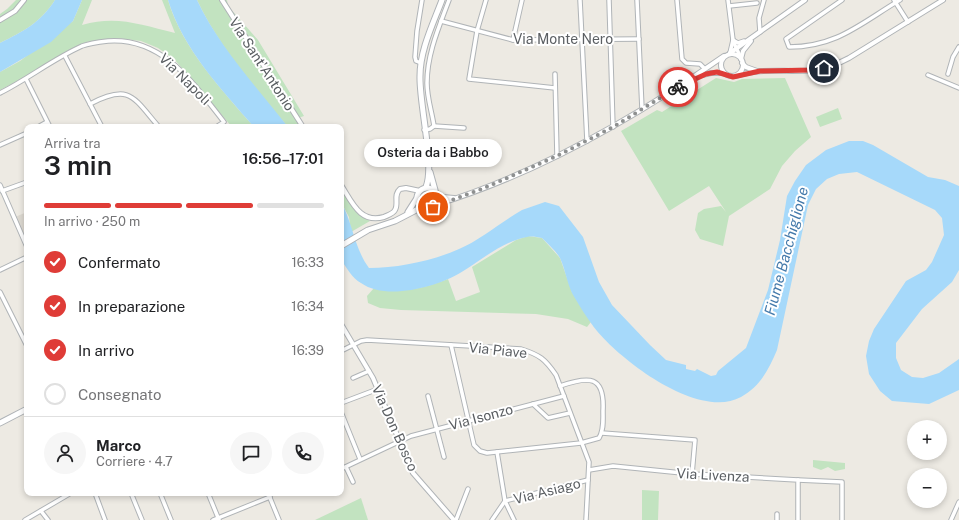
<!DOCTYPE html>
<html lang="it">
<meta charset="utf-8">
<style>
:root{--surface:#fff;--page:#f6f6f6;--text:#202124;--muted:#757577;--line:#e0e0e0;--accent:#df3c37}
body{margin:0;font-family:"Public Sans",sans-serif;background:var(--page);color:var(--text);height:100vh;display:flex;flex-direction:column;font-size:15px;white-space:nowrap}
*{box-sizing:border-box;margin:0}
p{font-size:13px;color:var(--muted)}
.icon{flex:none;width:22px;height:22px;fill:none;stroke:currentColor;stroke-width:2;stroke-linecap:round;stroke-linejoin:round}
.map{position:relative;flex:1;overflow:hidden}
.details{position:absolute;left:24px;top:124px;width:320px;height:372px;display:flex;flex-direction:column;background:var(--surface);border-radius:8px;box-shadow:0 2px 6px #0003}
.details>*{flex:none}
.tools{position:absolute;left:907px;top:420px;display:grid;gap:8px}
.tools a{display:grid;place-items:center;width:40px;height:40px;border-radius:50%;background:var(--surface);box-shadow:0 2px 6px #0003;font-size:20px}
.pin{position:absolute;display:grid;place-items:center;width:34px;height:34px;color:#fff;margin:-17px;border:2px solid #fff;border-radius:50%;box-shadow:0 1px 4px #0007}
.courier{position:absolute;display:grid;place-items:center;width:40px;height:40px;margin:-20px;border:3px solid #df3c37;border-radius:50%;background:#fff;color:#222;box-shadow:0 1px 5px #0007}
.bubble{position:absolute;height:28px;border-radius:14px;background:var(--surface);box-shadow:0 2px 6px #0003;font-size:13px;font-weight:600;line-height:28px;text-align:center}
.head em{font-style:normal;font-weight:600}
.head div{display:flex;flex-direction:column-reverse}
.head{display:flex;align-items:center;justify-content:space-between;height:68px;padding:0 20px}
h1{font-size:26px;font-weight:600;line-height:30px}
.bar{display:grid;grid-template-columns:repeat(4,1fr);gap:6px 4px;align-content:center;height:48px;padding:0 20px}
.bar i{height:5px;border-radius:3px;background:var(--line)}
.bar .current{background:var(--accent)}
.bar p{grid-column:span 4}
.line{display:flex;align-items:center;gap:10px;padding:0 20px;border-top:1px solid var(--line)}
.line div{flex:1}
.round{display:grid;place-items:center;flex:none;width:42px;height:42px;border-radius:21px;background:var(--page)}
ol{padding:0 20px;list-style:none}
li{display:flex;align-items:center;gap:12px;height:44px}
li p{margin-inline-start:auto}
li .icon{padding:4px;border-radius:50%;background:var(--accent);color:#fff;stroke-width:4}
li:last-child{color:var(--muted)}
li i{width:22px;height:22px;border:2px solid var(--line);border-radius:50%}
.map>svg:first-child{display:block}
</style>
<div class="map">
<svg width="959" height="520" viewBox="0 0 959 520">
<rect width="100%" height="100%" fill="#edeae3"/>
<path fill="#ddd9d1" d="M27 212V241L15 217Z"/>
<g fill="#c2e3c0">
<path d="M16 0H55C40 23 24 31 0 43V14L7 9Z"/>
<path d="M82 0H92L82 25C117 15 141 25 175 33L162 0H168C182 48 222 90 254 127H232L174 59 158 48 141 41 116 38 86 42 65 56 0 90V72L20 61 73 21Z"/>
<path d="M197 0H227L228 6 258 40 304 116 298 118 303 127H288C255 89 218 45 197 0Z"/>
<path d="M716 78 734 82 742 79 785 78 811 137 795 151 782 166 770 189 729 216 723 246 700 239 695 230 698 213 704 209 721 206 726 212 709 186 669 211 621 131 657 110 662 112Z"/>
<path d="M838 108 842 119 820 127 816 117Z"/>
<path d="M341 187C349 201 355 214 370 221L351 232 349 217 341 202Z"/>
<path d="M528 236 542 238 560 258 572 292 591 322 587 327 568 319 536 314 401 310 380 308 368 303 367 296 374 288C403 293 421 289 448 279L456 301 480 292 472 267 516 240Z"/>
<path d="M813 460 845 463V469L835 471 828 467 821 470 813 467Z"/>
<path d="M642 490 659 491 658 520H642Z"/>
<path d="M361 498 368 520H315Z"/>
</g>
<g fill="#a6d9fa">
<path d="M55 0H82L73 21 51 42 0 72V43C24 31 40 23 55 0Z"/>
<path d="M168 0H197C219 47 256 86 288 127H254C221 89 183 49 168 0Z"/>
<path d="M849 141H863L873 145 928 177 945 180 959 186V270L952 282 922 309 896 343V358L901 370 912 377 923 378 939 373 959 359V390L929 404 892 401 880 391 869 374 866 356 869 341 874 329 906 281 926 270 932 262 944 235 942 218 935 210 857 172 839 174 827 179 816 189 808 205 777 350C769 369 760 387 741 397 699 420 623 362 597 331 588 320 579 305 572 293 567 282 565 269 560 258 556 251 548 244 542 238 537 237 531 236 527 237 503 241 480 261 460 273 436 287 386 301 361 283 352 278 347 268 341 260V202C353 223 354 248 369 268 398 268 432 261 459 249 480 240 501 222 522 210L545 202 559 206 583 237 599 282 612 305 650 345 666 360 686 365V369L695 371 697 369 711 376 716 375 718 371 746 348 768 290 780 240 787 196 795 181 806 165 826 150Z"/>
</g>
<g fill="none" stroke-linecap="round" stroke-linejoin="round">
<g stroke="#b0b4b7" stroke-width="5.5">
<g id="minor">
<path d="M486 0 477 31 469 79 555 88"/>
<path d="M580 0 587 141"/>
<path d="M609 0 613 127"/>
<path d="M637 0 642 109"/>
<path d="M677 0 682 59 686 63 700 64 705 69"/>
<path d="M728 0 733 40 730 53"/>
<path d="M842 0 786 39 789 47C837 47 861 23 900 0"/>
<path d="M894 0 908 22"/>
<path d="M729 6 757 3"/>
<path d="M441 21 513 40 639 39"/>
<path d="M760 32 759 18 764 0"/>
<path d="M513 40 522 0"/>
<path d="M733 40 738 43 744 41"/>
<path d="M733 41 740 56"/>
<path d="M65 56 102 127"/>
<path d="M421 63 416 61 415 57 417 31 422 0"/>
<path d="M555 74 557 156"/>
<path d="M948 74 953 57 959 47"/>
<path d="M928 75 959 88"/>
<path d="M26 79 50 127"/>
<path d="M0 93C28 79 53 59 82 46 90 43 99 42 108 41 163 37 194 84 224 122L216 127"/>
<path d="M90 104C130 83 133 97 159 127"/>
<path d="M434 126 464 128"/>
<path d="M38 127 47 122"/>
<path d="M424 130 430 129 434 126C432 112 427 98 427 83 427 54 439 27 449 0"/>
<path d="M0 145 27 133"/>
<path d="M0 185 27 247"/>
<path d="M2 191 27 182"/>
<path d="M0 270 27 257"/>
<path d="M0 292 27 346"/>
<path d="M451 345 474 445 480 451 487 453 581 443 599 438C604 430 603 420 603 411 605 375 589 376 560 386"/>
<path d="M341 351 361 341 367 340 521 349C540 355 545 359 556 375L589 462 586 520"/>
<path d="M353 378 369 371"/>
<path d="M428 396 444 457"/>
<path d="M341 403 378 389"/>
<path d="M533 404 548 418 570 413"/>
<path d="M341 412 360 459"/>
<path d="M602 433 695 440 692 474"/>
<path d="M497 452 505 501 514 520"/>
<path d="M346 467 353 482"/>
<path d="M341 469 411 436 564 396"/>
<path d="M589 470 613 466 692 474 798 480V520"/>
<path d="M798 480 842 482V520"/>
<path d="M95 493 105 520"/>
<path d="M131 493 142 520"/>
<path d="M160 493 171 520"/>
<path d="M208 493 219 520"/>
<path d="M268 493 279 520"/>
<path d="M41 511 48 520"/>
<path d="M25 520 71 493"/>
<path d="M213 520 270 497"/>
<path d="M456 520 468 489"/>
<path d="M492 520 505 501 588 480"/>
<path d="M777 520V514"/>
<path d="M951 520 959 502"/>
</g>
</g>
<g stroke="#b0b4b7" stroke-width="6">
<g id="tertiary">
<path d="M222 0 303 127"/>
<path d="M0 20 15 11 24 0"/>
<path d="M730 53 805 0"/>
<circle cx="732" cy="65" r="11"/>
<path d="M741 59 743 51 751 41"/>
<path d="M742 63 746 67 757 71"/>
<path d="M698 76 711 73H724"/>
<path d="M736 76C761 67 788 73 814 70 826 68 838 64 849 58L943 0"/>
<path d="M341 185C352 202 360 224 384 217 388 215 393 214 395 210 399 203 393 195 400 189L406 188 420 191"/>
<path d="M437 193 443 197 454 198"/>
<path d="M435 205C538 174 635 118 724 56"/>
<path d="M341 324 373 378 413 473 454 520"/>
</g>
</g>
<g stroke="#afb3b7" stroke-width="7">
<g id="secondary">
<path d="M430 172 435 190"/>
<path d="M426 187C435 165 419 104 420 76 420 50 433 24 442 0"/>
<circle cx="427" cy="198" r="10"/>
<path d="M408 212 417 198"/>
<path d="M341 246 368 230 395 221 422 207"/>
<path d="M0 423 27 409"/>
</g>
</g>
<use href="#minor" stroke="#fff" stroke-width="3.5"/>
<use href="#tertiary" stroke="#fff" stroke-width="4"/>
<use href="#secondary" stroke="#fff" stroke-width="5"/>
</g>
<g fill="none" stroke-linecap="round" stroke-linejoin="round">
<path stroke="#8e9090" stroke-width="4" stroke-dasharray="0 7.2" d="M433 207 482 189 557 156 613 127 678 87"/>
<path stroke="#df3c37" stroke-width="5" d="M678 87 706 74 717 72 733 77 760 71 813 70 824 68"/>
</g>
<g text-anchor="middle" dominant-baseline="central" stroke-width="4" stroke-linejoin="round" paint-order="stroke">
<g font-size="14" fill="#5b5f63" stroke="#fff">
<text x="563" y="39">Via Monte Nero</text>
<text transform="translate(262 64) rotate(57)">Via Sant'Antonio</text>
<text transform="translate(185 79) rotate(45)">Via Napoli</text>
<text transform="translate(498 350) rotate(6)">Via Piave</text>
<text transform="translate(481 417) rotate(-15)">Via Isonzo</text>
<text transform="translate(395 428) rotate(66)">Via Don Bosco</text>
<text transform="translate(713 475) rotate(3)">Via Livenza</text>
<text transform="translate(547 491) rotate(-14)">Via Asiago</text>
</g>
<g font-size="15" font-style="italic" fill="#447aab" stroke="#fff">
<text transform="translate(786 251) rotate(-75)">Fiume Bacchiglione</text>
</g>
</g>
</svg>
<div class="tools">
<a>+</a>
<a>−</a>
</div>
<div class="pin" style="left:433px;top:207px;background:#ea580c"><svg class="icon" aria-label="bag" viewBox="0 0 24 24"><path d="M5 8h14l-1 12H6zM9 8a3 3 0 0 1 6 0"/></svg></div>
<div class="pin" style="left:824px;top:68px;background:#1f2937"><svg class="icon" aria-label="home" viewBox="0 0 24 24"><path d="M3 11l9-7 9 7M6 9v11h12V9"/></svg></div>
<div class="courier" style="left:678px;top:87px"><svg class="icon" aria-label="bike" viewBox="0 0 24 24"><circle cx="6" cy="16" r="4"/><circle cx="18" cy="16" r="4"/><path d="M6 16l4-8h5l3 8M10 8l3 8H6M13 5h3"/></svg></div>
<div class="bubble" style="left:364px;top:139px;width:138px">Osteria da i Babbo</div>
<section class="details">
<div class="head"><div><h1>3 min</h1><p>Arriva tra</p></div><em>16:56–17:01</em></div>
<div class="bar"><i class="current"></i><i class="current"></i><i class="current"></i><i></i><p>In arrivo · 250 m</p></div>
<ol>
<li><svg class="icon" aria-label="check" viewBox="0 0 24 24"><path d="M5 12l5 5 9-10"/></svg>Confermato<p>16:33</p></li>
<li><svg class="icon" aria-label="check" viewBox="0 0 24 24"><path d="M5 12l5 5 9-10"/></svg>In preparazione<p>16:34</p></li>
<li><svg class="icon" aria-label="check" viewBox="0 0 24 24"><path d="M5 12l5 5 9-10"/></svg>In arrivo<p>16:39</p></li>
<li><i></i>Consegnato</li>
</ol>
<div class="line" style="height:72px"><a class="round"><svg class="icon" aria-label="person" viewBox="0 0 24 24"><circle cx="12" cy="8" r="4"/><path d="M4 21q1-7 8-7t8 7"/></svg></a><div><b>Marco</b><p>Corriere · 4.7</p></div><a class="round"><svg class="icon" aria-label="chat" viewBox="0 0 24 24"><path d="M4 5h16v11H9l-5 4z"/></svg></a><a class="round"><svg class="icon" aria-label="phone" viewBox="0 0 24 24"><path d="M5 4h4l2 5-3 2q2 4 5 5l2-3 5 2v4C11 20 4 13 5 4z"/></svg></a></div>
</section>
</div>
